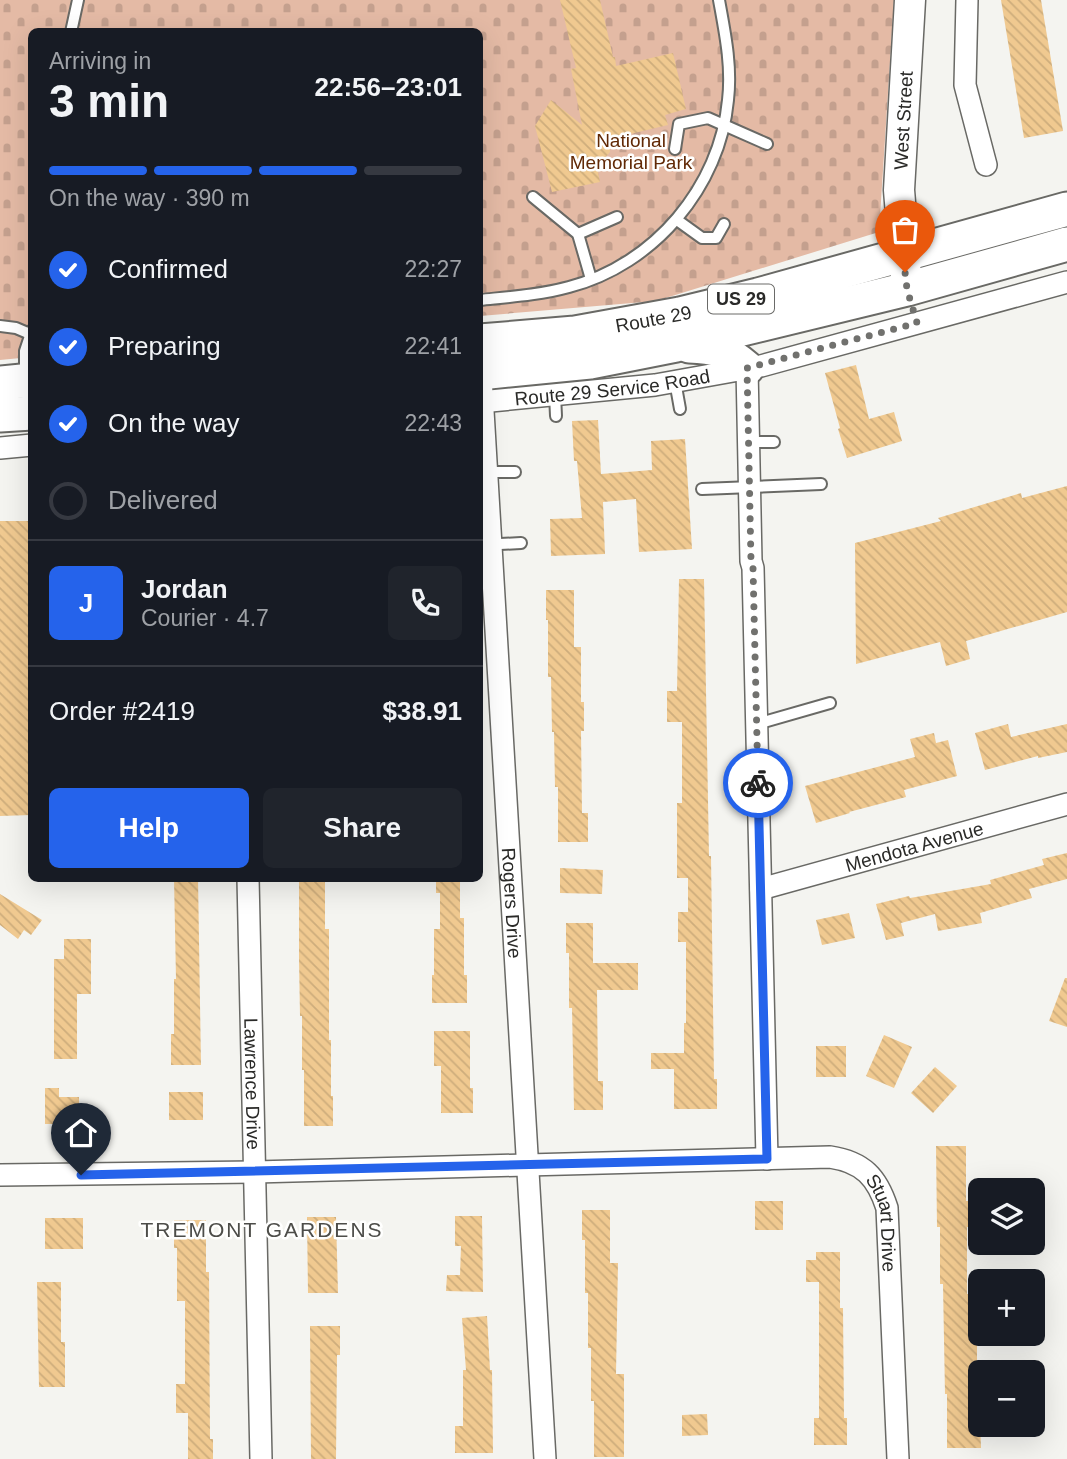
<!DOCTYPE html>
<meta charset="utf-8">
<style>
:root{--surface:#171b24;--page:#20242c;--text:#f1f3f6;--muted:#9ea1a6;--line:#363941;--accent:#2563eb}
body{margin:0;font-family:Helvetica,sans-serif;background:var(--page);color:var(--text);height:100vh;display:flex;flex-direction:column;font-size:26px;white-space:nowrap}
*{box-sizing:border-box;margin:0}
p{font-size:23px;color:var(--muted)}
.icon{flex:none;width:38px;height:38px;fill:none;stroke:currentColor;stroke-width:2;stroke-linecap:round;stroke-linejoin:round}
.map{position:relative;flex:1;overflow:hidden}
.sheet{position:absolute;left:28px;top:28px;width:455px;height:854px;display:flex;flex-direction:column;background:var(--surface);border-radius:10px;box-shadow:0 7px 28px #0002}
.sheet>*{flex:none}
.fabs{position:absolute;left:968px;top:1178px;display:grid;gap:14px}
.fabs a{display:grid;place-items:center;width:77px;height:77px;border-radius:10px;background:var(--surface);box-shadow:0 7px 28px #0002;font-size:35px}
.pin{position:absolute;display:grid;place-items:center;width:60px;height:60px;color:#fff;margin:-72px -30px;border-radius:50% 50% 50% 0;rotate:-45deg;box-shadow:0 0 7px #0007}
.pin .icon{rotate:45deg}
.courier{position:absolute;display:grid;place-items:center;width:70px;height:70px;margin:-35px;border:5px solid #2563eb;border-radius:50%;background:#fff;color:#222;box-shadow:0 2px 9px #0007}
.overview em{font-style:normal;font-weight:700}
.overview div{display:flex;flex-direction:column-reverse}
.overview{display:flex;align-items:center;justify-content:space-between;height:119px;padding:0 21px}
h1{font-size:46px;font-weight:700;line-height:52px}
.bar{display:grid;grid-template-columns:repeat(4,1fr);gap:10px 7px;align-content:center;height:84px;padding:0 21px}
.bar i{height:9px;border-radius:5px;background:var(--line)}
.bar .active{background:var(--accent)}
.bar p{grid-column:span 4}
.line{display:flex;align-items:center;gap:18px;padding:0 21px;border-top:2px solid var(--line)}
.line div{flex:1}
.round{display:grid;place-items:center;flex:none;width:74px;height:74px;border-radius:10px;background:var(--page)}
ol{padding:0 21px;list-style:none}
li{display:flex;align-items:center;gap:21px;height:77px}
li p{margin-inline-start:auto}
li .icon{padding:7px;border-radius:50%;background:var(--accent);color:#fff;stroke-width:4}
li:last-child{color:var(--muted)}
li i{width:38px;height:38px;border:4px solid var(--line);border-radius:50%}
.action{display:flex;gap:14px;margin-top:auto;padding:14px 21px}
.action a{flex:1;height:80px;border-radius:10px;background:var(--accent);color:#fff;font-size:28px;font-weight:700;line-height:80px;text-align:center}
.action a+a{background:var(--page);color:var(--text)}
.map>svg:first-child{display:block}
</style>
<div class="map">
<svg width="1067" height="1459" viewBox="0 0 1067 1459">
<defs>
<pattern id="cemetery-stones" width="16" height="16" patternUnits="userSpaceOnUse" patternTransform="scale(1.75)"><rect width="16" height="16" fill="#e4baa5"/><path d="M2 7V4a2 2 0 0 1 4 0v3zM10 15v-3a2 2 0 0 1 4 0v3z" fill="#c4a08e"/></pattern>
<pattern id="building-back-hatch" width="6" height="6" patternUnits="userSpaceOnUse" patternTransform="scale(1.75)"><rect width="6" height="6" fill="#f0c990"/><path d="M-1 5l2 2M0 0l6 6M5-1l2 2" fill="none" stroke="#cead7c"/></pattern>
</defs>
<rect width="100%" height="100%" fill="#f4f4f0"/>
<path fill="url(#cemetery-stones)" d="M0 0H894L879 232 656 301 480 316V32H32L31 357 0 360Z"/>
<g fill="url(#building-back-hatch)">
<path d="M560 0H600L613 57H615L616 66 673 53 686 109 665 115 668 125 630 134V139L610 142V152L604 159 596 162 600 182 552 192 535 126 551 100 582 125 571 69 576 68Z"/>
<path d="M1001 0H1041L1063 131 1024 138Z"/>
<path d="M856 365 869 419 894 412 902 441 847 458 838 429 840 428 825 373Z"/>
<path d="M598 420 601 474 652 470 651 441 685 439 692 549 639 552 636 499 603 502 605 554 551 556 550 519 582 518 577 461H574L572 421Z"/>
<path d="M1067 486V612L966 641 970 659 946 666 940 642 856 664 855 543 941 521 938 518 1021 493 1022 498Z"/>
<path d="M0 521H32V815L0 816Z"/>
<path d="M679 579H704L709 856H711L714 1079H717V1109H674V1069H651V1053H684V1023H686V942H678V912H688V878H677V803H682V722H667V691H677Z"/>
<path d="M546 590H574V647H581V702H584V731H581L582 813H588V842H558V787H555L554 732H552L551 677H548V620H546Z"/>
<path d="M1008 724 1011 737 1067 724V752L1038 758V756L985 770 975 733Z"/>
<path d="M934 733 936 743 948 740 957 776 904 790 906 797 849 812 850 813 816 823 805 786 915 757 910 739Z"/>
<path d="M1067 853V879L1029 889 1032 898 980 913 982 923 938 931 935 914 901 923 904 936 886 940 876 904 909 896 910 898 991 884 990 880 1044 865 1042 859Z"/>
<path d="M560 868 603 870 602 894 560 893Z"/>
<path d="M174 878H198L201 1065H171V1034H174V979H176Z"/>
<path d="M299 878H325V929H329V1040H331V1096H333V1126H304V1070H302V1016H300L299 959Z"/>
<path d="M436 878H460V918H464V975H467V1003H432V975H434V929H440V893H436Z"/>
<path d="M0 894 42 920 31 935 24 930 18 939 0 925Z"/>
<path d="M849 913 855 938 822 945 816 920Z"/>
<path d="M566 923H593V963H638V990H597L598 1081H603V1110H574L572 1008H569V953H566Z"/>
<path d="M64 939H91V994H77V1059H54V959H64Z"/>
<path d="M1065 978H1067V1027L1049 1021Z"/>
<path d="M434 1031H470V1088H473V1113H441V1066H434Z"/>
<path d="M884 1035 912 1047 894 1088 866 1076Z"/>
<rect x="816" y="1046" width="30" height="31"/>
<path d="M935 1067 957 1086 933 1113 911 1093Z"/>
<path d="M45 1088H59V1097H79V1118H64V1124H45Z"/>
<rect x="169" y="1092" width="34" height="28"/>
<path d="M936 1146H966V1201H973V1227H967V1294H980V1339H977V1385H972V1420H980L981 1448H947V1394H945L943 1284H940V1227H937Z"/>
<rect x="755" y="1201" width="28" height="29"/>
<path d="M582 1210H610V1263H618L616 1374H624V1457H594V1401H591V1348H588V1293H585V1240H582Z"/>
<path d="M455 1216H482L483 1292 446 1291 447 1275H460L461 1246H455Z"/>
<path d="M307 1217H336L338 1293H308Z"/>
<rect x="45" y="1218" width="38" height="31"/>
<path d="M174 1220H206V1272H209L210 1439H213V1459H188V1413H176V1384H185V1301H177V1248H174Z"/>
<path d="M816 1252H840V1308H843L844 1418H847V1445H814V1418H819V1282H806V1260H816Z"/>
<path d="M37 1282H61V1342H65V1387H39Z"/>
<path d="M487 1316 490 1370H492L493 1453H455V1426H463V1370H466L462 1318Z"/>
<path d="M310 1326H340V1355H337L336 1459H311Z"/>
<path d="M707 1414 708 1435 682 1436V1415Z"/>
</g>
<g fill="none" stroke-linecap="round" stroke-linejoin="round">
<g stroke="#696965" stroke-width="14">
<g id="lane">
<path d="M71 32 78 0"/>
<path d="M675 149 679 124 708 118 767 144"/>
<path d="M533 197 578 234 591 279"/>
<path d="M677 220 702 238H716L724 224"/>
<path d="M578 234 617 217"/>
<path d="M480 300C509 297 540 295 569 287 654 265 720 187 728 100 732 66 725 33 719 0"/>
<path d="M0 326 16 328 30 334"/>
<path d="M25 376V351L32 330"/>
<path d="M675 381 680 409"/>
<path d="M555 395 556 416"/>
<path d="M748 442H774"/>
<path d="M487 472H515"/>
<path d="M702 489 821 484"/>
<path d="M480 545 521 543"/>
<path d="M757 724 830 703"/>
</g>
</g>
<g stroke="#696965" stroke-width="24">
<g id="street">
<path d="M967 0 965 85 986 165"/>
<path id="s1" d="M480 360 545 1459"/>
<path d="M747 368 751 561 753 568 767 1159"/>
<path id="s2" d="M480 402 655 385 761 366 1067 282"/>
<path d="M0 448 32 445"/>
<path id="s3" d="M248 878 261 1459"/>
<path id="s4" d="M761 889 1067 804"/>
<path id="s5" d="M0 1175 255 1172 830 1157C863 1162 877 1177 887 1208L898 1459"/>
</g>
</g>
<g stroke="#696965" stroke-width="33">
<g id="secondary">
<path id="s6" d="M906 276 899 190 910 0"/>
</g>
</g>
<g stroke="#696965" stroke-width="37">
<g id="primary">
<path id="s7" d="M480 341 575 333 680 314 758 295 1067 209"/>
<path d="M689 346C717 347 726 350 747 368"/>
<path d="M480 373 590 362 676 345 907 289 1067 244"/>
<path d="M0 383 32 380"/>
<path d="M0 415 32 413"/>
</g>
</g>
<use href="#lane" stroke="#fff" stroke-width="10"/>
<use href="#street" stroke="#fff" stroke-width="21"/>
<use href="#secondary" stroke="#fff" stroke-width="30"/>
<use href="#primary" stroke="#fff" stroke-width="33"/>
</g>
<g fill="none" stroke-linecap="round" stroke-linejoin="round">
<path stroke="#71716e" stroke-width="7" stroke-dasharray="0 12.6" d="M758 783 753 568 751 561 747 368 917 323 907 289 905 272"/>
<path stroke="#2563eb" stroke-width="9" d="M81 1175 767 1159 758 783"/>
</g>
<g text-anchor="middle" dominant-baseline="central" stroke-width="5" stroke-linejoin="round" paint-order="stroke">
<rect fill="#fffffe" stroke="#6a6a68" stroke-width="2" x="708" y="284.5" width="66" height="29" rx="5"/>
<g font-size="18" font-weight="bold" fill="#2a2a28">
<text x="741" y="299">US 29</text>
</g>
<g font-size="19" fill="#2a2a28" stroke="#fffffe">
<text stroke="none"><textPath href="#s6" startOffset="156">West Street</textPath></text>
<text stroke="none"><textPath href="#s7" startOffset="175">Route 29</textPath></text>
<text stroke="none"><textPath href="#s2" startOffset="133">Route 29 Service Road</textPath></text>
<text stroke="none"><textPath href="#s4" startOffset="159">Mendota Avenue</textPath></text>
<text stroke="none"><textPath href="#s1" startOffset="544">Rogers Drive</textPath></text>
<text stroke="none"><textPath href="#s3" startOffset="206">Lawrence Drive</textPath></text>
<text stroke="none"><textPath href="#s5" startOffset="926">Stuart Drive</textPath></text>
</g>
<g font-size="19" fill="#612905" stroke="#fffffe">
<text x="631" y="140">National<tspan x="631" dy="22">Memorial Park</tspan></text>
</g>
<g font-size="21" letter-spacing="2" fill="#4d4d49" stroke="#fffffe">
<text x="262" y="1229">TREMONT GARDENS</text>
</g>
</g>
</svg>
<div class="fabs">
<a><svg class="icon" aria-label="layers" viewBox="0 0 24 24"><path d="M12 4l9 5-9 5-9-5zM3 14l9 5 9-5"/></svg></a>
<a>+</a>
<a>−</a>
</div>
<div class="pin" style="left:905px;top:272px;background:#ea580c"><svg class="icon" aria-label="bag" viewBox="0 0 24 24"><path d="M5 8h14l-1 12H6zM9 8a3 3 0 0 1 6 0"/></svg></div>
<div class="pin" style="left:81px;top:1175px;background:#1f2937"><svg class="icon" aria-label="home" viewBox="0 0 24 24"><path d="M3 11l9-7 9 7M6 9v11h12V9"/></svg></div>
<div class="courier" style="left:758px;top:783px"><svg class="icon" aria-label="bike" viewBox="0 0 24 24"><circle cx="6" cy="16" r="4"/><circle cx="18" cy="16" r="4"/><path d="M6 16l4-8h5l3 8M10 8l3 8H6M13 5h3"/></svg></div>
<section class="sheet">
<div class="overview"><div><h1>3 min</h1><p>Arriving in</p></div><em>22:56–23:01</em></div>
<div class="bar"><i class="active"></i><i class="active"></i><i class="active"></i><i></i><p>On the way · 390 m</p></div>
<ol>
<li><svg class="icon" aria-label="check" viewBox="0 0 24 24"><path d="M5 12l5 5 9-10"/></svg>Confirmed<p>22:27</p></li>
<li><svg class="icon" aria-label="check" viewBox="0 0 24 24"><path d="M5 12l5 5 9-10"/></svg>Preparing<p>22:41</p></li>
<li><svg class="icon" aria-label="check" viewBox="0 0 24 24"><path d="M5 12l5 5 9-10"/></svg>On the way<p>22:43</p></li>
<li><i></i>Delivered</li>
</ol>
<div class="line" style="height:126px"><b class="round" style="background:var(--accent);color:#fff">J</b><div><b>Jordan</b><p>Courier · 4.7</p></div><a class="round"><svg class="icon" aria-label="phone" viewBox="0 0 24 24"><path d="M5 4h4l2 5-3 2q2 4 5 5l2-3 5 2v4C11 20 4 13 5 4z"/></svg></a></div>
<div class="line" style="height:91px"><div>Order #2419</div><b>$38.91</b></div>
<div class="action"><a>Help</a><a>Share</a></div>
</section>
</div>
